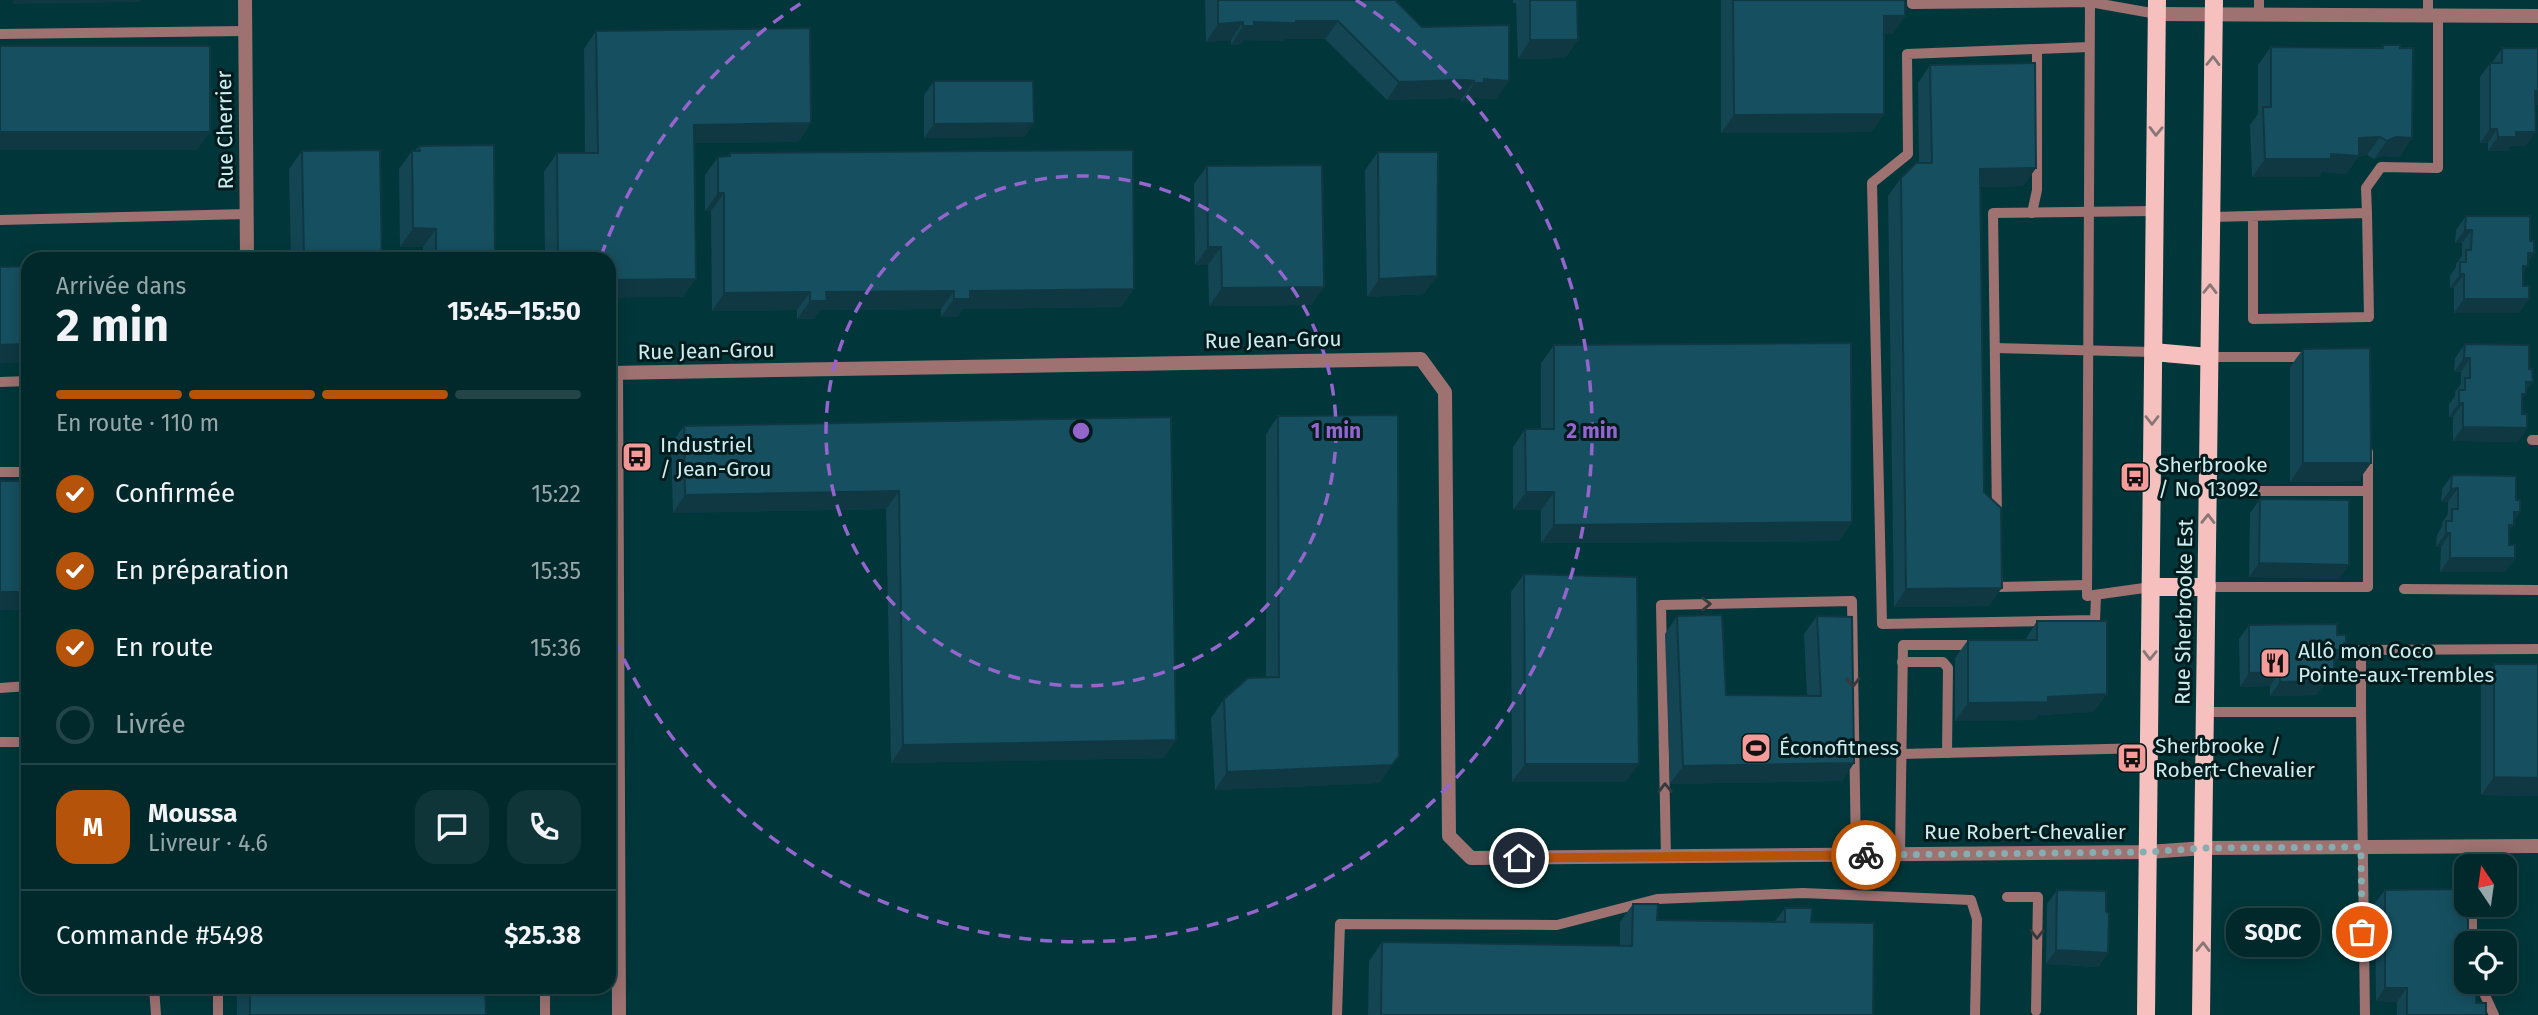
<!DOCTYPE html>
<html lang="fr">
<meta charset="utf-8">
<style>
:root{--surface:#01292c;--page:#0f3538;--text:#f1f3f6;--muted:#96a6a9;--line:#234548;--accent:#b45309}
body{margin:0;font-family:"Fira Sans",sans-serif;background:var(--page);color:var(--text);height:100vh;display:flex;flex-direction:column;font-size:26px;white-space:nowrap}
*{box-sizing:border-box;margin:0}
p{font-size:23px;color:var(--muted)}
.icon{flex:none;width:38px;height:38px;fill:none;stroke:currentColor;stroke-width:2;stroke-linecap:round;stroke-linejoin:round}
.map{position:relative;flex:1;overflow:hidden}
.drawer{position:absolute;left:21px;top:252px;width:595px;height:742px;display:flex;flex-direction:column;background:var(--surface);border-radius:21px;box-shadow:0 4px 18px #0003,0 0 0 2px var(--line)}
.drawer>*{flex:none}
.needle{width:46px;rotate:347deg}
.controls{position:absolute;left:2454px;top:854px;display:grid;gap:14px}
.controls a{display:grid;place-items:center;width:63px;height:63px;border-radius:14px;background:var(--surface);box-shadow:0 4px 18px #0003,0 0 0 2px var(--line);font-size:35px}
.pin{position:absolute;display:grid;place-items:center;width:60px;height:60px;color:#fff;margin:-30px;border:4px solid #fff;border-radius:50%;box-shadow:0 2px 7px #0007}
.courier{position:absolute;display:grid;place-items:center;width:70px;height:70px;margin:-35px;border:5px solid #b45309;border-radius:50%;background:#fff;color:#222;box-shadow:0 2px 9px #0007}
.bubble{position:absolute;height:49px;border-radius:21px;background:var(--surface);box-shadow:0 4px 18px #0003,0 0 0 2px var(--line);font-size:23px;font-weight:700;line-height:49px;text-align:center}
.head em{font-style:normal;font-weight:700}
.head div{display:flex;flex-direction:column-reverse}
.head{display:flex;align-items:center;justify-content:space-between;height:119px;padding:0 35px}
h1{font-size:46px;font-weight:700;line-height:52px}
.bar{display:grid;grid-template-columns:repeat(4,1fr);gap:10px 7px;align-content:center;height:84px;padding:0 35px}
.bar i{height:9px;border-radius:5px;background:var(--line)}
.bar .on{background:var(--accent)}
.bar p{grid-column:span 4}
.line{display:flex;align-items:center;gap:18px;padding:0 35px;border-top:2px solid var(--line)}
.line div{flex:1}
.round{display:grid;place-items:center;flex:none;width:74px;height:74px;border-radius:21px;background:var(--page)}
ol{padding:0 35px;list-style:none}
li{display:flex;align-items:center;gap:21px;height:77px}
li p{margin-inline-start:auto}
li .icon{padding:7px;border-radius:50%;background:var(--accent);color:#fff;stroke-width:4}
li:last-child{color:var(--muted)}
li i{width:38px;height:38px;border:4px solid var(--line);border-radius:50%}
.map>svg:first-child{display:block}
</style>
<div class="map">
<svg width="2538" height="1015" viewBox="0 0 2538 1015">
<rect width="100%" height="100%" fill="#01373a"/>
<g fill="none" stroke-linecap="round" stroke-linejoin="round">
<g stroke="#9d7271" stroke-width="10">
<path d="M1912 0V4L2090 2 2157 14"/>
<path d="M2090 0 2087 596 2151 587"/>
<path d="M2259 0V14"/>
<path d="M2428 16V0"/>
<path d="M0 34 245 31"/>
<path d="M2089 47 1907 54 1908 154 1872 183 1882 624 2095 620 2096 596"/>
<path d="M2032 213 2037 190V49"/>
<path d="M2367 213 2366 188 2381 167 2438 168V16"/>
<path d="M2212 217 2367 213 2369 317 2253 319V216"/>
<path d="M0 220 247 214"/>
<path d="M1995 348 2153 352"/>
<path d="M2209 357H2308"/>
<path d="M0 382 28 381"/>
<path d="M2532 440H2538"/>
<path d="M0 472H28"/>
<path d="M2208 491H2368"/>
<path d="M1997 517 1993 213 2155 211"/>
<path d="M1998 579V587L2087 585"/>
<path d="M2207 587H2368V452"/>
<path d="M2404 589 2538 590"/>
<path d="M1902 662H1943L1948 668 1947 753"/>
<path d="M0 688 28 686"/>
<path d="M2206 712H2361L2365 1015"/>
<path d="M2361 712V650L2538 649"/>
<path d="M0 742H28"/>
<path d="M1901 754 2149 748"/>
<path d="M2471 846V866"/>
<path d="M1900 854 1903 645H1979"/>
<path d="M1666 857 1661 605 1852 601 1856 855"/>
<path d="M2007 897H2038L2036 1011"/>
<path d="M2472 905V943"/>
<path d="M2479 982 2494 1015"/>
<path d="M154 987 156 1015"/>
<path d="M218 987V1015"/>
<path d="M545 987V1015"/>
<path d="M1337 1015 1340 924 1557 925 1657 899 1803 893 1971 900 1977 919 1975 1015"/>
</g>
<g stroke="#9d7271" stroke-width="14">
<path d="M245 0 247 259"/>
<path d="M2157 14 2538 16"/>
<path d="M609 373 1421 359 1445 392 1449 836 1471 858 2148 852 2205 848 2538 846"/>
<path d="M616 373 619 1015"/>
</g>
<g stroke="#f5c0be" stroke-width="18">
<path d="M2153 352 2209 357"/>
<path d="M2151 587H2207"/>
<path d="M2146 1015 2157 0"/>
<path d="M2201 1015 2214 0"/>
</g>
</g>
<g fill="#134553">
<path d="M1205 0H1395L1496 99 1474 98 1471 101 1462 102 1461 100 1453 98 1387 100 1325 39H1285L1284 41 1244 40 1241 44 1231 45V40L1206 42Z"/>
<path d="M1513 0H1577L1578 40 1565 58 1518 59 1516 3H1513Z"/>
<path d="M1721 0H1905L1893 34H1884V114L1871 132 1721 133Z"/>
<path d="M596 31 811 123 798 142 694 143 683 297 609 259H545L544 172 557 153H585L584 49Z"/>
<path d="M2383 45 2400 157 2383 156 2374 159 2367 155 2359 156 2346 174 2322 172 2319 177H2252L2250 125 2258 114V65L2271 47 2381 48Z"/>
<path d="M2502 48H2538V105H2535L2526 146H2510L2507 151H2488V143H2480V77L2490 63H2492Z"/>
<path d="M1930 65 2036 168 2023 186 1980 187 1984 492 1989 606 1894 607 1888 196 1901 178 1919 163 1918 83Z"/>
<path d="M934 81 1034 123 1024 137 924 138V95Z"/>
<path d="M419 146 495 259H423V247H400L399 169 412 151H415Z"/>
<path d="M302 151 382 259H291L289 169Z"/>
<path d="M1378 152 1424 294 1367 297 1365 170Z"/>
<path d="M730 153 1121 307 963 309 957 317H941V309L820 310 814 319H797V310L712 311 711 211H705V175L718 157 728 156Z"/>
<path d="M1207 166 1324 287 1311 305 1209 306 1208 265H1195L1194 184Z"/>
<path d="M2466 216 2530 241 2534 253 2528 262 2523 273 2519 313H2454V288H2450V276L2456 267V264L2462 256V243H2455L2456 230Z"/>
<path d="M2465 344 2526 391 2522 401V414L2527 428 2518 442 2453 441V417H2449V404L2455 396V392L2461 384V372H2454L2455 358Z"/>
<path d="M1554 345 1852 522 1839 541 1541 543V510H1513V447L1525 429H1541V363Z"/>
<path d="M2303 349 2371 463 2358 481 2290 482V367Z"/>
<path d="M1278 416 1399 756 1379 783 1215 790 1211 718 1224 699 1266 677V434Z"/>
<path d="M1171 417 1164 758 891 763 886 509 673 513 671 444 684 426Z"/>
<path d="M2452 475 2516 500 2520 512 2514 521 2509 531V545L2515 558 2505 572H2440L2441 547H2436L2437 535 2442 526V523L2448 514V502H2441L2442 489Z"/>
<path d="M2260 499 2349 565 2339 579 2249 577 2250 513Z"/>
<path d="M1524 574 1626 782H1512L1511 592Z"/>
<path d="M1677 616 1726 695 1807 696 1804 634 1817 616 1854 763 1842 781 1670 784 1665 634Z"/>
<path d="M2037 621 2094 712 2038 715 2035 720 1955 721V658L1968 640H2025Z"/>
<path d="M2249 625 2337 635 2346 644 2334 664 2324 686H2323L2316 695 2270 696V686L2240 687 2239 639Z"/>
<path d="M2494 664H2538V796L2481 795V682Z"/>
<path d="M2057 890 2106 911 2108 953 2098 967 2046 964 2047 904Z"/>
<path d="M2385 890 2466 943 2476 1003 2486 1015H2397V1002L2376 1001 2375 903Z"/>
<path d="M1633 904 1657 920 1775 921 1785 908 1811 922 1873 1015H1368L1369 961 1382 942 1620 946V922Z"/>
<path d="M237 987H485L486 1015H237Z"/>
</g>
<g fill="#0f3843">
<path d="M14 0H141L139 2 12 4Z"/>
<path d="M1884 16H1905L1893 34H1871Z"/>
<path d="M1296 21H1338L1325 39H1285L1284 41 1244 40 1241 44 1231 45 1243 26 1254 22Z"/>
<path d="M1243 22 1231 40 1206 42 1218 24Z"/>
<path d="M1530 40H1578L1565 58 1518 59Z"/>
<path d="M1484 79 1509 81 1496 99 1474 98 1471 101 1462 102 1474 83Z"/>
<path d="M1465 80 1474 81 1461 100 1453 98 1387 100 1399 82Z"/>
<path d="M2535 91H2538V105H2526Z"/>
<path d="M1884 114 1871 132 1721 133 1734 115Z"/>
<path d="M811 123 798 142 681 143 694 125Z"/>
<path d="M1034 123 1024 137 924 138 934 124Z"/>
<path d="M2490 129H2497L2488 143H2480Z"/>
<path d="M0 132H210L197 150H0Z"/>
<path d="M2516 132H2536L2526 146H2510L2507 151H2488L2498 137Z"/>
<path d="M2380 137 2367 155 2356 156H2359L2346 174 2322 172 2319 177H2252L2265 159 2359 138Z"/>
<path d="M2396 137 2412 138 2400 157 2383 156 2374 159 2387 141Z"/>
<path d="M2036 168 2023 186 1967 187 1980 169Z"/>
<path d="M718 193H724L711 211H705Z"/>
<path d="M413 228 436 229 423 247H400Z"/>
<path d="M2465 230H2472L2462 243H2455Z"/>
<path d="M1208 247H1221L1208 265H1195Z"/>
<path d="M2528 253H2534L2525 266H2528L2518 280Z"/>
<path d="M2460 274H2464L2454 288H2450Z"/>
<path d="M1437 276 1424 294 1367 297 1379 279Z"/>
<path d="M696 279 683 297 609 298V280Z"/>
<path d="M1324 287 1311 305 1209 306 1222 288Z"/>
<path d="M1134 289 1121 307 963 309 957 317H941L954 299 970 291Z"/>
<path d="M954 291 941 309 820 310 814 319H797L810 301 826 292Z"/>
<path d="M810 292 797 310 712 311 724 293Z"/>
<path d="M2464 299H2529L2519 313H2454Z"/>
<path d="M28 344V362L0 363V345Z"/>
<path d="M2464 358H2470L2461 372H2454Z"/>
<path d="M2526 382H2533L2524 394H2526L2517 408Z"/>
<path d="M2459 403H2463L2453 417H2449Z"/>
<path d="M2463 427 2527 428 2518 442 2453 441Z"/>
<path d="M2303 463H2371L2358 481 2290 482Z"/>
<path d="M2458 488 2448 502H2441L2451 489Z"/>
<path d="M899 491 886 509 673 513 685 495Z"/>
<path d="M1526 492H1554L1541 510H1513Z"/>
<path d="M2514 512H2520L2511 525H2514L2504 539Z"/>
<path d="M1852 522 1839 541 1541 543 1554 525Z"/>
<path d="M2446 533H2450L2441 547H2436Z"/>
<path d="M2450 558H2515L2505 572H2440Z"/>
<path d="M2259 563 2349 565 2339 579 2249 577Z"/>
<path d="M2002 588 1989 606 1894 607 1906 589Z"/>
<rect x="0" y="592" width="28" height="18"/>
<path d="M2344 643 2346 644 2342 650H2344L2334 664V650Z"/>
<path d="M2280 672 2270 686 2240 687 2249 673Z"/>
<path d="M2325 672H2334L2316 695 2270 696 2280 682Z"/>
<path d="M2107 694 2094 712 2038 715 2035 720 1955 721 1968 703Z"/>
<path d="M1176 740 1164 758 891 763 903 745Z"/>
<path d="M1399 756 1379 783 1215 790 1227 772Z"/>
<path d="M1854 763 1842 781 1670 784 1683 766Z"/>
<path d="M1525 764H1639L1626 782H1512Z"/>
<path d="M2494 777 2538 778V796L2481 795Z"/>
<path d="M2056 950 2108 953 2098 967 2046 964Z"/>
<path d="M2385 988H2407L2397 1002 2376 1001Z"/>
</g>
<g fill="#165060" stroke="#0f3843" stroke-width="2">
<path d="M1218 0H1395L1422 27 1509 25V81L1484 79V83H1474V81L1465 80 1399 82 1338 21H1296V23L1254 22V26H1243V22L1218 24Z"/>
<path d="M1530 0H1577L1578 40H1530Z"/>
<path d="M1733 0H1905V16H1884V114L1734 115Z"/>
<path d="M810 28 811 123 694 125 696 279 609 280V259H558L557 153H598L596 31Z"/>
<path d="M2383 45H2400V48H2413L2412 138 2396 137 2387 141 2380 137 2359 138V156L2331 154V159H2265L2263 107H2271V47L2383 48Z"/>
<rect x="0" y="46" width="210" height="86"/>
<path d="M2502 48H2538V91H2535L2536 132H2516V137H2498L2497 129H2490V63H2502Z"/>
<path d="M2035 63 2036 168 1980 169 1984 492 2001 508 2002 588 1906 589 1901 178 1916 163H1932L1930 65Z"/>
<path d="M934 81H1033L1034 123 934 124Z"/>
<path d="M494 145 495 259H436V229L413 228 412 151H420L419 146Z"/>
<path d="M380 150 382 259H304L302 151Z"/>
<path d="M1133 150 1134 289 970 291V299H954V291L826 292 827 301H810V292L724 293V193H718V157L730 156V153Z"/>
<path d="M1378 152H1438L1437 276 1379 279Z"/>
<path d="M1322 165 1324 287 1222 288 1221 247H1208L1207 166Z"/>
<path d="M2466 216H2530V241H2534V253H2528V266H2523V286H2529V299H2464V274H2460V262H2466V250H2471L2472 230H2465Z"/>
<path d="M28 266V344L0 345V267Z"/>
<path d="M1851 343 1852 522 1554 525V492H1526L1525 429H1554V345Z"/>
<path d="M2465 344 2529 345V369H2532L2533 382H2526V394H2522V414H2527V428L2463 427V403H2459V390H2465V378H2470V358H2464Z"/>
<path d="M2370 348 2371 463H2303V349Z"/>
<path d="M1398 415 1399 756 1392 765 1227 772 1224 699 1248 678 1279 677 1278 416Z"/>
<path d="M1171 417 1176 740 903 745 899 491 685 495 684 426Z"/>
<path d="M2452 475 2516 476V500H2520V512H2514V525H2509V545H2515V558H2450V533H2446V521H2452V509H2458V488L2451 489Z"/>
<rect x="0" y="481" width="28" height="111"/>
<path d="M2260 499 2349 500V565L2259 563Z"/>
<path d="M1524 574 1637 577 1639 764H1525Z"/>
<path d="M1722 615 1726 695 1821 696 1817 616 1852 617 1854 763 1683 766 1677 616Z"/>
<path d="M2037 621H2107V694L2048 697V702L1968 703V640H2037Z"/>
<path d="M2337 624V635H2346V644L2344 643V650H2334V672H2325L2326 681 2280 682V672L2249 673V625Z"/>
<path d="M2494 664H2538V778L2494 777Z"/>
<path d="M2466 889V905H2468V943H2466V982H2476V1003H2486V1015H2407V988H2385V890Z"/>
<path d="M2057 890 2106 891V911L2109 914 2108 953 2056 950Z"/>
<path d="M1633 904H1658L1657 920 1785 922V908H1812L1811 922 1874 923 1873 1015H1381L1382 942 1632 946Z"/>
<path d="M250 987H485L486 1015H250Z"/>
</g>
<defs><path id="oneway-chevron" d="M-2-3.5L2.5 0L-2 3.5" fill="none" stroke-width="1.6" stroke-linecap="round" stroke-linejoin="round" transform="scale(1.75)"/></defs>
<g stroke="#887676">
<use href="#oneway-chevron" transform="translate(2213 61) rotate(-89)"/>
<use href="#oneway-chevron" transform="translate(2156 131) rotate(91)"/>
<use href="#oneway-chevron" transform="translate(2210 289) rotate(-89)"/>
<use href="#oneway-chevron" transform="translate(2152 420) rotate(90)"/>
<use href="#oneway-chevron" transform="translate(2208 519) rotate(-89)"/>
<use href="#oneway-chevron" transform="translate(2150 655) rotate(91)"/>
<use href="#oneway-chevron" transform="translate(2203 947) rotate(-89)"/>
</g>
<g stroke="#38393a">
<use href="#oneway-chevron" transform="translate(1706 604) rotate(-1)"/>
<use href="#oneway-chevron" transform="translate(1853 682) rotate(89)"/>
<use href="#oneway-chevron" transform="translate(1665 788) rotate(-91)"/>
<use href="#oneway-chevron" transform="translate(2037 934) rotate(91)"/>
</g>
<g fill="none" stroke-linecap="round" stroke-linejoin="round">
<path stroke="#86adb0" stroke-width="7" stroke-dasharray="0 12.6" d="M1866 855 2148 852 2204 848 2361 847 2362 932"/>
<path stroke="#b45309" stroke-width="9" d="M1519 858 1866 855"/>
</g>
<g fill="none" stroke="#9466cd" stroke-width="3.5" stroke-dasharray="12 9">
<circle cx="1081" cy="431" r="255"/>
<path d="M601 256A511 511 0 0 1 806 0M1356 0A511 511 0 1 1 611 631"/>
</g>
<defs>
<g id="bus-square" transform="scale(1.575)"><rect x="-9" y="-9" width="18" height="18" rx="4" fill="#f59b99" stroke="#021b1d"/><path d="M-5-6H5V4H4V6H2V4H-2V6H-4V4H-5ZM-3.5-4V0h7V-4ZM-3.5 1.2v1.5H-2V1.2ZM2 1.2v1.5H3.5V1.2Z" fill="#111"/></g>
<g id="restaurant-square" transform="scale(1.575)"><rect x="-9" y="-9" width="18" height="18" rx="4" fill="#f59b99" stroke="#021b1d"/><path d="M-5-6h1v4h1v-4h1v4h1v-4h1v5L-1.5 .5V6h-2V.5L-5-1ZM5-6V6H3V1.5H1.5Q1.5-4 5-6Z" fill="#111"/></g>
<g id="stadium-square" transform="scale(1.575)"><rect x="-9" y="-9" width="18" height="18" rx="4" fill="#f59b99" stroke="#021b1d"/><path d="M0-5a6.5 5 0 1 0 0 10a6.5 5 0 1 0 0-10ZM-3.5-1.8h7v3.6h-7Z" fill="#111"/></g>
</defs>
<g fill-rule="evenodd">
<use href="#bus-square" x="637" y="457"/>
<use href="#bus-square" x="2135" y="477"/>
<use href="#restaurant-square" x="2275" y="663"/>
<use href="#stadium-square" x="1756" y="748"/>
<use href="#bus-square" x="2132" y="758"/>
</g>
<g text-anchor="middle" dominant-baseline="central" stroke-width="6" stroke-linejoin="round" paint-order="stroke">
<g font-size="21" fill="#ceedef" stroke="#021b1d">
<text transform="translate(225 130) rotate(-91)">Rue Cherrier</text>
<text transform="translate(1273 340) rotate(-1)">Rue Jean-Grou</text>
<text transform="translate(706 351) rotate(-1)">Rue Jean-Grou</text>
<text transform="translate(2184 612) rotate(-89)">Rue Sherbrooke Est</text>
<text x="2025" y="832">Rue Robert-Chevalier</text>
</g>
<g font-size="21" fill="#ceedef" stroke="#021b1d" text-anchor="start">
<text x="660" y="445">Industriel<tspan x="660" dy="24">/ Jean-Grou</tspan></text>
<text x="2158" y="465">Sherbrooke<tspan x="2158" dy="24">/ No 13092</tspan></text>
<text x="2298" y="651">Allô mon Coco<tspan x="2298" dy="24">Pointe-aux-Trembles</tspan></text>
<text x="2155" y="746">Sherbrooke /<tspan x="2155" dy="24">Robert-Chevalier</tspan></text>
<text x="1779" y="748">Éconofitness</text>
</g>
</g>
<circle cx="1081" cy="431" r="10" fill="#9466cd" stroke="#021b1d" stroke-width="3.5"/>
<g font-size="21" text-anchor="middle" font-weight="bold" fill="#9466cd" stroke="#021b1d" stroke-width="6" stroke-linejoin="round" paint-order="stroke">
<text x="1336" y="438">1 min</text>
<text x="1592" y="438">2 min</text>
</g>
</svg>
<div class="controls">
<a><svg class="needle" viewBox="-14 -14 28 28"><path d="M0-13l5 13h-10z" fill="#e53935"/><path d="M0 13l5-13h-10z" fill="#96a6a9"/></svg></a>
<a><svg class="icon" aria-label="locate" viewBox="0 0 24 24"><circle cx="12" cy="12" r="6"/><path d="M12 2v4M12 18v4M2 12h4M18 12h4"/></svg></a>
</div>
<div class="pin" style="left:2362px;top:932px;background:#ea580c"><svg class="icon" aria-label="bag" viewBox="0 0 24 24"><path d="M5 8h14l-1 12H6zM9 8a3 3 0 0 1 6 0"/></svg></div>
<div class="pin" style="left:1519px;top:858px;background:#1f2937"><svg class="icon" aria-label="home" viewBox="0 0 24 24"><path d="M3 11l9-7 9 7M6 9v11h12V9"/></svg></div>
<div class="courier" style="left:1866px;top:855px"><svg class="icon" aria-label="bike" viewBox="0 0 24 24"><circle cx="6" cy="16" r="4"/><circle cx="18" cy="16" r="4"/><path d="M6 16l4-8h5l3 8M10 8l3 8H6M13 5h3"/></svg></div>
<div class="bubble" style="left:2226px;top:908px;width:94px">SQDC</div>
<section class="drawer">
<div class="head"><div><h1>2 min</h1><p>Arrivée dans</p></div><em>15:45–15:50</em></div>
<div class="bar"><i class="on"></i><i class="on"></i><i class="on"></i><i></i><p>En route · 110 m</p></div>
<ol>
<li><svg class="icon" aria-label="check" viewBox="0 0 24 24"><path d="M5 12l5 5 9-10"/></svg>Confirmée<p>15:22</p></li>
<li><svg class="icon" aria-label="check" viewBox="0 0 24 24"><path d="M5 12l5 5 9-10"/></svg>En préparation<p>15:35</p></li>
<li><svg class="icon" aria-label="check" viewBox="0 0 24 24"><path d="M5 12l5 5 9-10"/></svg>En route<p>15:36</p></li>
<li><i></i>Livrée</li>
</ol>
<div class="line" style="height:126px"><b class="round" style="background:var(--accent);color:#fff">M</b><div><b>Moussa</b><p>Livreur · 4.6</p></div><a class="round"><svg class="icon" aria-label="chat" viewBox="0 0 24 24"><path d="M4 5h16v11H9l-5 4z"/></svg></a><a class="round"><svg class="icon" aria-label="phone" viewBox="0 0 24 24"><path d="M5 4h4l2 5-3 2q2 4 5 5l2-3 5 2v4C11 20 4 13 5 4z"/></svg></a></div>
<div class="line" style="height:91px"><div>Commande #5498</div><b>$25.38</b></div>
</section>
</div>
